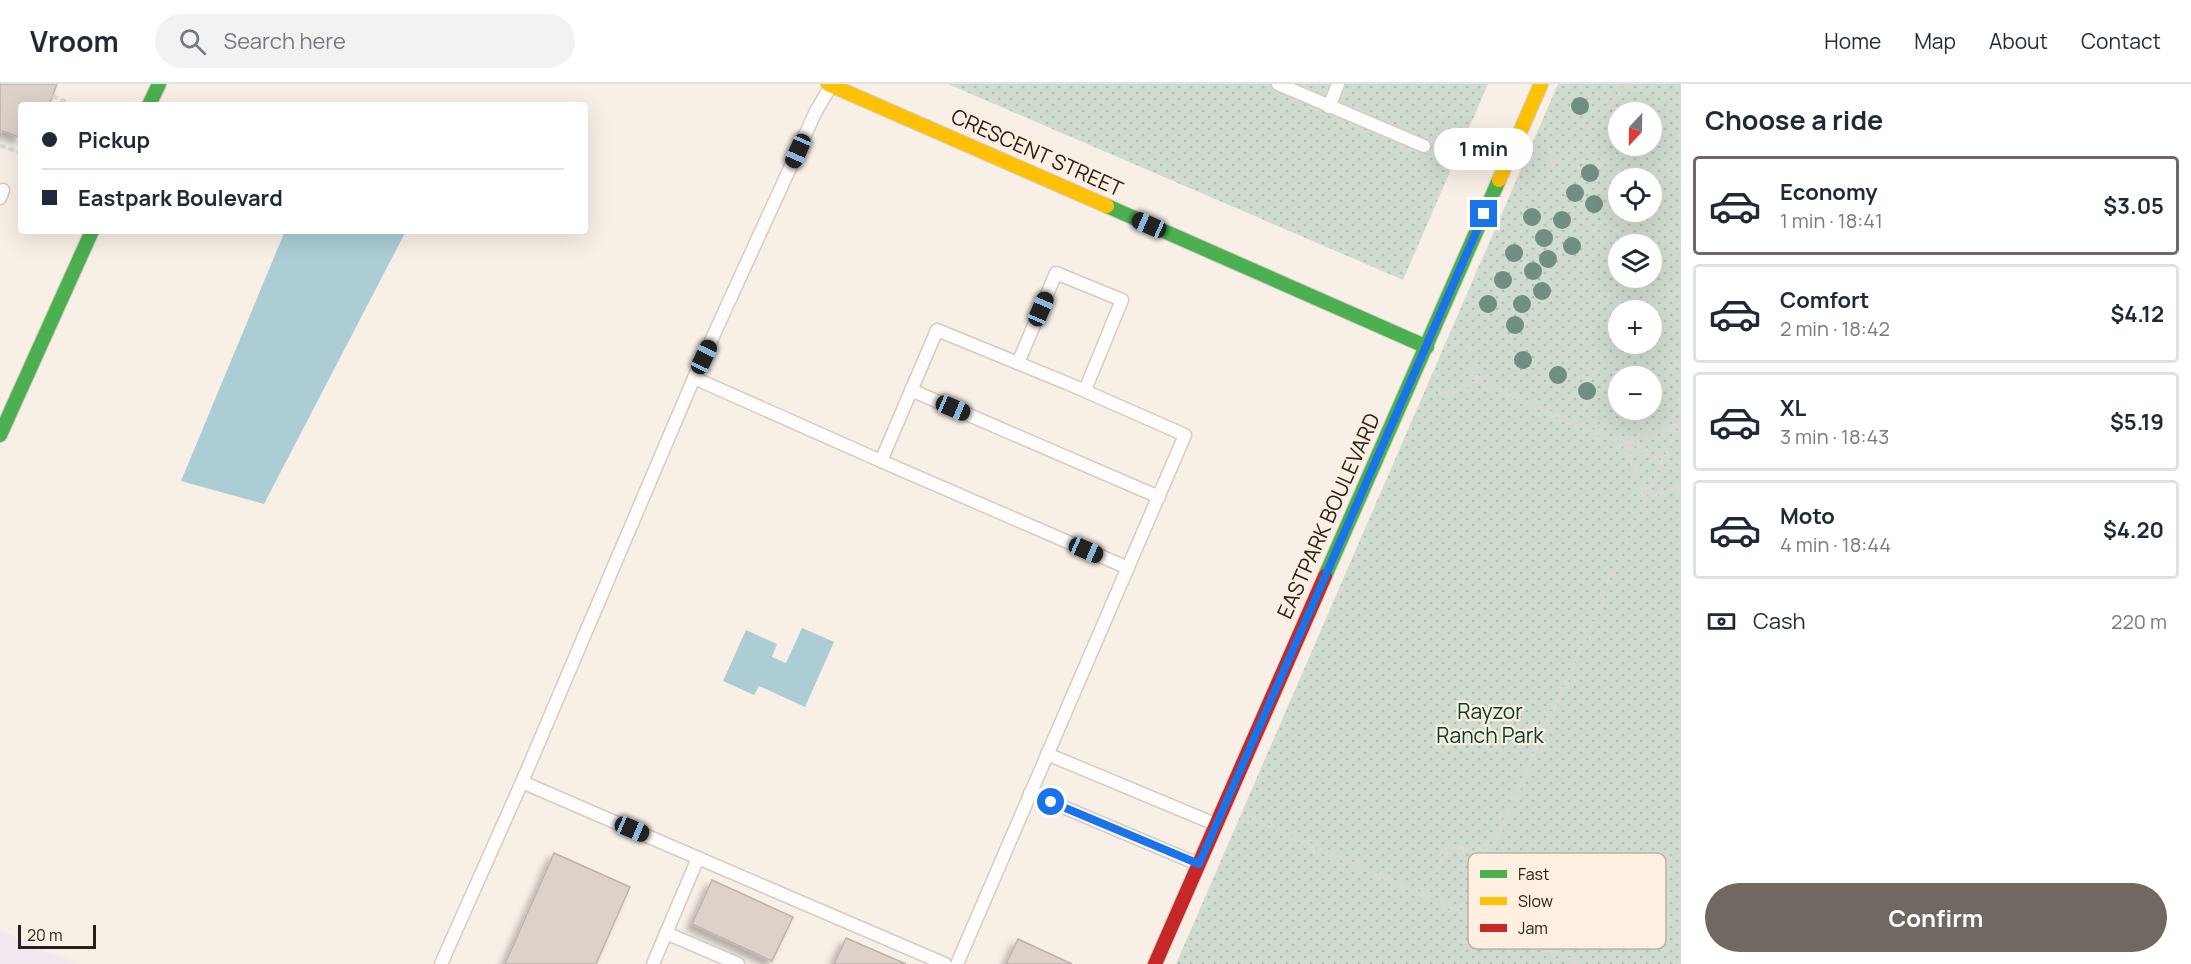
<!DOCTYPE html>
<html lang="en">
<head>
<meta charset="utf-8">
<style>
  body { margin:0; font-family:Manrope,sans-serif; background:#f2f2f3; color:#1f2937; height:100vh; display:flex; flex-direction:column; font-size:22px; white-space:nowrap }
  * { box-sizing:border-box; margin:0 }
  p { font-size:20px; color:#747a83 }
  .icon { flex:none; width:33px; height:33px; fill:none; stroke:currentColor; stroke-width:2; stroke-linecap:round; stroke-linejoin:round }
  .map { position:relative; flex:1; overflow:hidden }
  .drawer { display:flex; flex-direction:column; background:#fff; width:510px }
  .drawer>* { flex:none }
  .hud { position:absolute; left:18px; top:18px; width:570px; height:132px; border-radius:6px; box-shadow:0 6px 24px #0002; display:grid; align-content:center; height:132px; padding:0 24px; background:#fff }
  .needle { width:39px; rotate:202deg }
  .controls { position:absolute; left:1608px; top:18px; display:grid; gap:12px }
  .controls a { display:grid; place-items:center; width:54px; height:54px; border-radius:50%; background:#fff; box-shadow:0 6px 24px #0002; font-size:30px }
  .scale { position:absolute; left:18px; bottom:15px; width:78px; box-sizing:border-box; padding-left:6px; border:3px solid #262019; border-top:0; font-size:16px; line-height:21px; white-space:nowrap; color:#262019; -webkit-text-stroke:4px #feefe1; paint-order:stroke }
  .end { position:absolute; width:27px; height:27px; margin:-14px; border:8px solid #1a73e8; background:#fff; box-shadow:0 0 0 3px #fff }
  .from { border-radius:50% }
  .bubble { position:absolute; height:42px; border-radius:21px; background:#fff; box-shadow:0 6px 24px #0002; font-size:20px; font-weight:700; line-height:42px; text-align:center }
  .car { position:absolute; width:18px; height:36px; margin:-18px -9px; border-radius:8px; box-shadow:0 0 4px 2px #0007; background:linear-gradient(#222 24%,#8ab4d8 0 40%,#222 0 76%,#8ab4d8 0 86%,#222 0) }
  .hud b { display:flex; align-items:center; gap:21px; height:57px; font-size:22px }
  .hud b+b { border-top:2px solid #e0e1e3 }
  .hud i { width:15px; height:15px; background:#1f2937 }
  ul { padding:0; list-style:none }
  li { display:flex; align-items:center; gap:18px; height:99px; margin:0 12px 9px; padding:0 12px; border:3px solid #e0e1e3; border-radius:6px }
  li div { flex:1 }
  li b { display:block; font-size:22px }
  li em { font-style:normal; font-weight:700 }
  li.selected { border-color:#706861 }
  li>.icon { width:54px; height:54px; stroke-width:1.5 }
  h2 { padding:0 24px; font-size:27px; line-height:72px }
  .pay { display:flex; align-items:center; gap:15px; height:66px; padding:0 24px; font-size:22px }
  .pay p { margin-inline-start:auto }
  .cta { display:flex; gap:12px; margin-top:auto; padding:12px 24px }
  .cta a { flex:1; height:69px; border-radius:36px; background:#706861; color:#fff; font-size:24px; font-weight:700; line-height:69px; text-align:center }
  header { display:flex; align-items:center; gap:36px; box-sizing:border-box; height:84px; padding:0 30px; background:#fff; border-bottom:2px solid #e0e1e3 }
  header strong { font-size:28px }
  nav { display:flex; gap:33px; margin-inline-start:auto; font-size:21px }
  .search { width:420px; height:54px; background:#f2f2f3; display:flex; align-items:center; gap:15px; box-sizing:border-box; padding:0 21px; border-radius:33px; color:#747a83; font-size:22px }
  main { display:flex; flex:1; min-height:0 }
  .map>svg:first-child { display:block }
</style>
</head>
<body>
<header>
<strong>Vroom</strong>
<div class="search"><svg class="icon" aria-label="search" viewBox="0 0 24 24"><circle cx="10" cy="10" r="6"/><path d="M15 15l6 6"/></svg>Search here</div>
<nav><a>Home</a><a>Map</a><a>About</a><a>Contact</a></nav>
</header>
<main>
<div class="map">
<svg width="1681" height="880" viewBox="0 0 1681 880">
  <defs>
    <pattern id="grass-dots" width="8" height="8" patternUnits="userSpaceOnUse" patternTransform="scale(1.5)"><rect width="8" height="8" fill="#d1dcd0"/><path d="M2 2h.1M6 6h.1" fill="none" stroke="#b3bcb2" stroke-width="1.8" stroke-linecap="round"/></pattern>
    <filter id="shadow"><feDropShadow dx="-5.5" dy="5.5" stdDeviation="3" flood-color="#0004"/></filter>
  </defs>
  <rect width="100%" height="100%" fill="#f8efe7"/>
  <path fill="#f3e8f0" d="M0,846L77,880H0Z"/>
  <g fill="url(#grass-dots)" fill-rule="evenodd">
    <path d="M948,0H1488L1403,196Z"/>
    <path d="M1558,0H1681V880H1176ZM1618,28H1652V62H1618ZM1618,94H1652V128H1618ZM1618,160H1652V194H1618ZM1618,226H1652V260H1618ZM1618,292H1652V326H1618Z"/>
  </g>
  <g fill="#accdd4">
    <path d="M285,147H406L264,420L181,397Z"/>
    <path d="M802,544L834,558L805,623L759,602L754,611L723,597L746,546L777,560L772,573L786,579Z"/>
  </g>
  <g fill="#ded1ca" stroke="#bcb3ad" stroke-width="1.5" filter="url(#shadow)">
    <path d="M0,0H57L49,21H21V54L3,47L0,53Z"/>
    <path d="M554,769L630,803L596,880H505Z"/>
    <path d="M712,796L793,833L772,877L692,840Z"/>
    <path d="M846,854L906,880H834Z"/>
    <path d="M1018,855L1072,880H1006Z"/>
  </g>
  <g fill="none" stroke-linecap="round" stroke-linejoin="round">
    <g stroke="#d4ccc5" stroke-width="15">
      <g id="lane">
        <path d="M1278,0L1424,62"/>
        <path d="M1329,23L1338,0"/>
        <path d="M0,114L3,106"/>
        <path d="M1018,279L1056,189L1122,216L1085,306"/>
        <path d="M694,294L816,27L831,2"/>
        <path d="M911,306L1159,413"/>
        <path d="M881,377L1128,484"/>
        <path d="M1047,670L1215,740"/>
        <path d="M1030,709L1198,780"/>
        <path d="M698,774L945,880"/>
        <path d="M666,849L738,880"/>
        <path d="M441,880L522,698"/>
        <path d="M653,880L698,774L522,698L694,294L881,377L937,246L1069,300L1185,351L957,880"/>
      </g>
    </g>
    <g stroke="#d4ccc5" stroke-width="16">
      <g id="fast">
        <path d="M149,21L159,0"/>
        <path d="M1107,122L1427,263"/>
        <path d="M0,351L92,147"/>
        <path d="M1325,492L1499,96"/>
      </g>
    </g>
    <g stroke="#d4ccc5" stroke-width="16">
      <g id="slow">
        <path d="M828,0L1107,122"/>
        <path d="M1499,96L1541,0"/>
      </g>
    </g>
    <g stroke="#d4ccc5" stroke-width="16">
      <path id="jam" d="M1155,880L1325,492"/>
    </g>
    <g stroke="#dad7d5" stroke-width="4" stroke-dasharray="6 3" stroke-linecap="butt">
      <path d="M52,12L73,21"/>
      <path d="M0,61L21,69"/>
      <path d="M1540,70L1556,78"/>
      <path d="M1526,110L1616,14L1626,0"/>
      <path d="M1480,298L1681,385"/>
      <path d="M1438,309C1454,310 1465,300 1480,298C1471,284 1472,267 1462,253"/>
      <path d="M1681,343L1680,339L1624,360L1646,414L1681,403"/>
      <path d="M1251,735L1579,880"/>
      <path d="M1426,813L1448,764H1481L1491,768"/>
      <path d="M1502,846L1522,796L1491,768L1681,336"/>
    </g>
    <use href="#lane" stroke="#fefdfb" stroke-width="12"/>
    <use href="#fast" stroke="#4caf50" stroke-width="14"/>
    <use href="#slow" stroke="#ffc107" stroke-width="14"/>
    <use href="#jam" stroke="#c62828" stroke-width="14"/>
  </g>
  <g fill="#708f80">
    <circle cx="1580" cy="22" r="9"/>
    <circle cx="1590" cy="89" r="9"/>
    <circle cx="1575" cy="109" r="9"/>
    <circle cx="1594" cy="120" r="9"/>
    <circle cx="1532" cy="133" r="9"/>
    <circle cx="1562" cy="136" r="9"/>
    <circle cx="1544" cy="154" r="9"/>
    <circle cx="1572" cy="162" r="9"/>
    <circle cx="1514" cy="169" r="9"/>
    <circle cx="1548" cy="175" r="9"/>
    <circle cx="1533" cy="187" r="9"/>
    <circle cx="1503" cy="196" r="9"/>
    <circle cx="1542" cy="207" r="9"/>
    <circle cx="1488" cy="220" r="9"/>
    <circle cx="1522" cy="220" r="9"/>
    <circle cx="1515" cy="241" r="9"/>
    <circle cx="1523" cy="276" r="9"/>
    <circle cx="1558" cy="291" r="9"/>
    <circle cx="1587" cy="307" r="9"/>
  </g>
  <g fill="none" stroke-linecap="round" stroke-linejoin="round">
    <path stroke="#1a73e8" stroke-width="8" d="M1051,718L1199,780L1484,130"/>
  </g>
  <g text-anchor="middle" stroke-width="4.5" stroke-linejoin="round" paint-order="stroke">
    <g font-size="21" fill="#262019" stroke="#feefe1">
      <text transform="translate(1037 69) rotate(24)" y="7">CRESCENT STREET</text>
      <text transform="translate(1329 432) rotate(-66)" y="7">EASTPARK BOULEVARD</text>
    </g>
    <g font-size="21" fill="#01402c" stroke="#feefe1">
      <text x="1490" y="635">Rayzor<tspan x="1490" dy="24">Ranch Park</tspan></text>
    </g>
  </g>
  <rect x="1468" y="769" width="198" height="96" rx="9" fill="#feefe1" stroke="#bdb1a5" stroke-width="1.5"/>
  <rect x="1480" y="786" width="27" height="8" fill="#4caf50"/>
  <rect x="1480" y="813" width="27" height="8" fill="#ffc107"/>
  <rect x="1480" y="840" width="27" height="8" fill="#c62828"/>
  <g font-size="16" fill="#262019">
    <text x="1518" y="796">Fast</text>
    <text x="1518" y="823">Slow</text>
    <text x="1518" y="850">Jam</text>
  </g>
</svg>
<div class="controls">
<a><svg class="needle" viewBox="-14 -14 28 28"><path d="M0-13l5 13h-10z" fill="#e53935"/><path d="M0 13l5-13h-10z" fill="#747a83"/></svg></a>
<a><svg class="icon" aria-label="locate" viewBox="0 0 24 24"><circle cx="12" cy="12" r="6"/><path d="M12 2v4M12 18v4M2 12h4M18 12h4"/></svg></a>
<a><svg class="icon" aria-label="layers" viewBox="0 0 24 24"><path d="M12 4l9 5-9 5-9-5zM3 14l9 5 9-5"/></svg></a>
<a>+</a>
<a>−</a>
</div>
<div class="scale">20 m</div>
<i class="end from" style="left:1051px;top:718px"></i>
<i class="end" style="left:1484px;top:130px"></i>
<div class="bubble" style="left:1434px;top:44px;width:99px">1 min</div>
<i class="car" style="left:798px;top:67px;rotate:204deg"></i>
<i class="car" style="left:1149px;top:141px;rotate:294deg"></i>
<i class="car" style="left:1041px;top:225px;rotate:23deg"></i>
<i class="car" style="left:704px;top:273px;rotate:25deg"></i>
<i class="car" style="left:953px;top:324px;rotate:113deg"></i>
<i class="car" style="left:1086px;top:466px;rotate:114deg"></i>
<i class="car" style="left:632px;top:745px;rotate:113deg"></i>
<div class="hud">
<b><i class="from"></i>Pickup</b>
<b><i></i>Eastpark Boulevard</b>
</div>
</div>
<section class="drawer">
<h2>Choose a ride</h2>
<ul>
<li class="selected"><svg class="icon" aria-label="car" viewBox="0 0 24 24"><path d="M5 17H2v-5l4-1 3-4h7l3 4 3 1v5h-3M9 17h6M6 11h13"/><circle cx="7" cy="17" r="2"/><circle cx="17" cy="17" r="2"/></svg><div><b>Economy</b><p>1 min · 18:41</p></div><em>$3.05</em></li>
<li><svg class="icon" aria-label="car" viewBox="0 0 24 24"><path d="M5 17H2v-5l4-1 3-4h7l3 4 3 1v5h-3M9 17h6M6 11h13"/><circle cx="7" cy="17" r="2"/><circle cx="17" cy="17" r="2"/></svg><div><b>Comfort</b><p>2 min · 18:42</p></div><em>$4.12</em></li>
<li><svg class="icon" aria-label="car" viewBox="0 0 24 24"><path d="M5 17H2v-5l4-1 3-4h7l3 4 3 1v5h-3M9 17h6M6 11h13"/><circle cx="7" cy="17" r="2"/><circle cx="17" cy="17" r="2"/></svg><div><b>XL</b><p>3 min · 18:43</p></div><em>$5.19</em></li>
<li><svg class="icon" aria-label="car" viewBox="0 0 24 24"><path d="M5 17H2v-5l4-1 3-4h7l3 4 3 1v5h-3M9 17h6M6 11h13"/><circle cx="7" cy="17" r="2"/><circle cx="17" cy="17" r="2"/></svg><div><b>Moto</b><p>4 min · 18:44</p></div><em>$4.20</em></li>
</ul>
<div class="pay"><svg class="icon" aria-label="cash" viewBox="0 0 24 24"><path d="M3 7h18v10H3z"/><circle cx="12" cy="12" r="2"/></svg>Cash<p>220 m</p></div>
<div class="cta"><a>Confirm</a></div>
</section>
</main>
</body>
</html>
